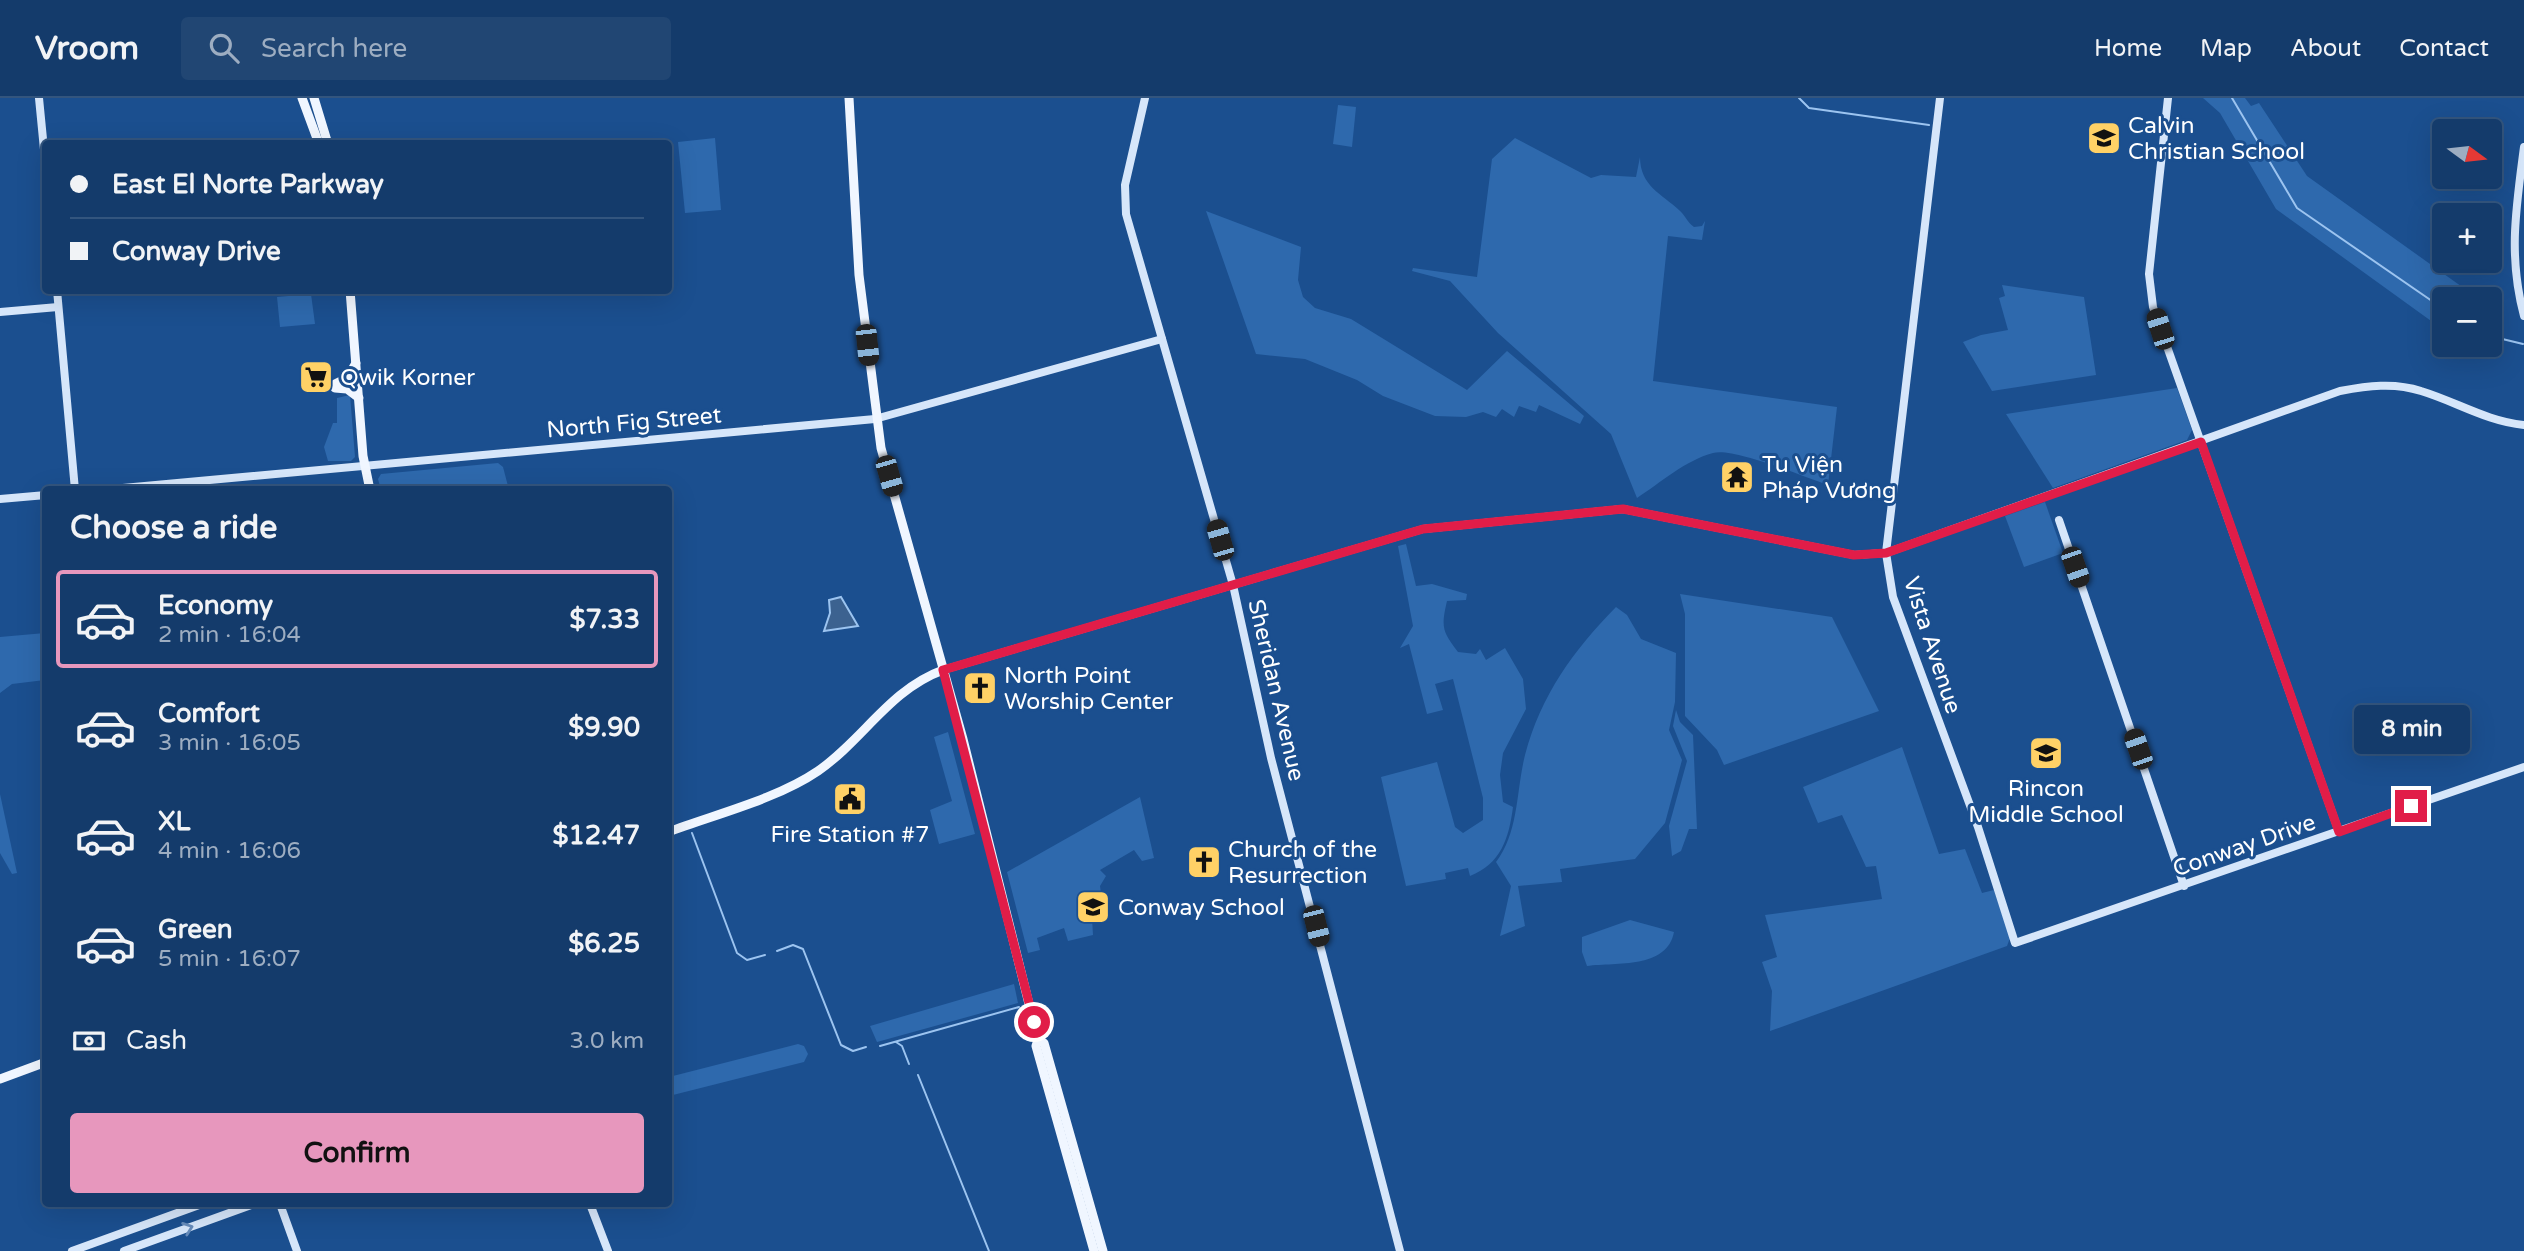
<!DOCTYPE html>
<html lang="en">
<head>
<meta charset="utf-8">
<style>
  body { margin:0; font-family:"Varela Round",sans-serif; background:#214673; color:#f1f3f6; height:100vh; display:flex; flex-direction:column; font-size:26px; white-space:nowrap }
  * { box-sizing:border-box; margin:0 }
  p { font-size:23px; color:#9dadc1 }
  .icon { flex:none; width:38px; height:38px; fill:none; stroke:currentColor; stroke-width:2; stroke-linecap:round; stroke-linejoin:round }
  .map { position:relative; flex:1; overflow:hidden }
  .drawer { position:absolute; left:42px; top:388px; width:630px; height:721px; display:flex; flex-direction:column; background:#143b6b; border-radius:7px; box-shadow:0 7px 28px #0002,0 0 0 2px #33557e }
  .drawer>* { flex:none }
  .guide { position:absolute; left:42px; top:42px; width:630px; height:154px; border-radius:7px; box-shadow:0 7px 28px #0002,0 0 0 2px #33557e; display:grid; align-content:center; height:154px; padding:0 28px; background:#143b6b }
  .needle { width:46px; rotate:105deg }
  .tools { position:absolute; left:2432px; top:21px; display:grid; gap:14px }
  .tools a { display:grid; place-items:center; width:70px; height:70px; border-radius:7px; background:#143b6b; box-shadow:0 7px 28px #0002,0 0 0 2px #33557e; font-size:35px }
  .end { position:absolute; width:32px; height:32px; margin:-16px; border:9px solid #e11d48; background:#fff; box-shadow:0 0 0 4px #fff }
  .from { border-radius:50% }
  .bubble { position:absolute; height:49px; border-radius:7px; background:#143b6b; box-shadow:0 7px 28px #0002,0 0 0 2px #33557e; font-size:23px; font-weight:800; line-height:49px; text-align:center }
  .car { position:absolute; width:21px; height:42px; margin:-21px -10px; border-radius:9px; box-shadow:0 0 5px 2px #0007; background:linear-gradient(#222 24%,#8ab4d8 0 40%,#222 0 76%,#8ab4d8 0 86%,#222 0) }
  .guide b { display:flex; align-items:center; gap:24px; height:66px; font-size:26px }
  .guide b+b { border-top:2px solid #33557e }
  .guide i { width:18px; height:18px; background:#f1f3f6 }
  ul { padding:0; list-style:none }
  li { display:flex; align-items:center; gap:21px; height:98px; margin:0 14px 10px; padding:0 14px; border:4px solid transparent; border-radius:7px }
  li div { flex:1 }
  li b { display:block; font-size:26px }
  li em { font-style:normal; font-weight:800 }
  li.on { border-color:#e797bd }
  li>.icon { width:63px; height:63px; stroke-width:1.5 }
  h2 { padding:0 28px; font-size:32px; line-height:84px }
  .pay { display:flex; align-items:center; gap:18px; height:77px; padding:0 28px; font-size:26px }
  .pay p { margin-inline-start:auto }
  .cta { display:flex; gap:14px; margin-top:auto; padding:14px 28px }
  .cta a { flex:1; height:80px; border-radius:7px; background:#e797bd; color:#111; font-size:28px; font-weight:800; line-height:80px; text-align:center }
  header { display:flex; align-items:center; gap:42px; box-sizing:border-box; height:98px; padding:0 35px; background:#143b6b; border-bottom:2px solid #33557e }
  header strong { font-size:33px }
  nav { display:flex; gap:38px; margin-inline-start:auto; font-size:24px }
  .search { width:490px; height:63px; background:#214673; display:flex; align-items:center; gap:18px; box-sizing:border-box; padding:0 24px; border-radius:7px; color:#9dadc1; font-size:26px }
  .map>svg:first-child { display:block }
</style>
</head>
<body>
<header>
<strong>Vroom</strong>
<div class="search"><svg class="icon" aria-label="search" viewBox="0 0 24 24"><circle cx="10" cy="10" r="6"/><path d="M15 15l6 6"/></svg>Search here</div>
<nav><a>Home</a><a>Map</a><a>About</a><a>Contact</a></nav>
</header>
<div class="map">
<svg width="2524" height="1153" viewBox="0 0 2524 1153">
  <rect width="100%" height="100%" fill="#1b4f8f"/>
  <g fill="#2e69ad">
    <path d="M2203,0H2245L2251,8L2259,5L2307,78L2479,201H2445V233L2276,111L2220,15Z"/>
    <path d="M1338,7L1356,9L1352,49L1333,46Z"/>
    <path d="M715,40L721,112L685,115L678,44Z"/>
    <path d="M1515,40L1591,80L1601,77L1636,79L1640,59C1640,88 1662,96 1679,112C1685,117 1687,124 1694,129L1702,128L1705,123L1702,142L1668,138L1653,283L1837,309L1828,387C1804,379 1733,349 1713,355C1686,362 1660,385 1637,400L1611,336L1498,235L1450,183L1412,173L1413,170L1477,179L1492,61Z"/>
    <path d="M1206,113L1301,149L1298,182L1303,199L1315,210L1351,221L1467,292L1507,253L1584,318L1580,326L1539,307L1536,314L1519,308L1514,319L1502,311L1496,319L1483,314L1466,319L1435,318L1383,298L1357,282L1305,261L1256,256Z"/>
    <path d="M2002,187L2084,199L2096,277L1992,293L1963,244L1981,237L2008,232L1999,200L2005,198Z"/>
    <path d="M311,196L315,226L280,229L277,199Z"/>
    <path d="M2177,290L2192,332L2187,342L2053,390L2006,316Z"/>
    <path d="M350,297L355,359L351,363H328L324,349L333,325H337V300Z"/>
    <path d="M498,365L503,369L509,392H381L378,381L381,376Z"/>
    <path d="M2045,404L2063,455L2024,469L2005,418Z"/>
    <path d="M1406,446L1416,488L1432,486L1467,496L1466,502L1447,503C1441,529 1442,533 1458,554L1476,556L1480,551L1486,562L1505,550L1523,581L1526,611L1503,655L1500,677L1503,704L1513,709C1509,740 1501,766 1470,778L1468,770L1445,775L1446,781L1406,788L1381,679L1437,664L1455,729L1463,735L1483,722V700L1453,581L1435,586L1443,612L1427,616L1409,546L1400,550L1413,528L1398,448Z"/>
    <path d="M1680,496L1832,519L1879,613L1724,667L1717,652L1685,618V516Z"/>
    <path d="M1616,509L1627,517L1641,541L1676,555L1675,604L1669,632L1682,662L1665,725L1635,761L1560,771L1562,784L1518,788L1525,828L1500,838L1511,788L1496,764C1519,734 1516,693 1525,657C1541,597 1573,553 1616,509Z"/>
    <path d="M45,535V582L12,586L0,595V539Z"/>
    <path d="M1676,612L1680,624L1693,637L1697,731H1689L1681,753L1672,758L1669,728L1687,663L1673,628Z"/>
    <path d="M948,634L975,736L939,746L930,712L952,703L934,639Z"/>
    <path d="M1902,649L1939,756L1965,751L1982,795L1994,792L2010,840L2007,848L1770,933L1772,893L1762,864L1777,859L1765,817L1882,801L1876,768L1866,769L1842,717L1818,725L1803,689Z"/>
    <path d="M0,696L17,775L12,776L0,755Z"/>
    <path d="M1140,699L1154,760L1142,763L1134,752L1100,772L1106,778L1100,788L1102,802L1092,820L1093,837L1068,843L1064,830L1037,840L1040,852L1028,855L1007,774Z"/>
    <path d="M1630,822L1674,834C1667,871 1617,864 1587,868L1582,854V839Z"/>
    <path d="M1014,886L1018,905L877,944L870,928Z"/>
    <path d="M798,946L804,948L808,956L804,964L669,998V979Z"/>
  </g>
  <path fill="#3c6290" stroke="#9cc4f0" stroke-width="2" d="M841,499L858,528L824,533L830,515L829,502Z"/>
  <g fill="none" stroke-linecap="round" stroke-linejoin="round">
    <g stroke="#9cc4f0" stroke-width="2">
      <path d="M1799,0L1809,10L1929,27"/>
      <path d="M2232,0L2297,110L2445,212"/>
      <path d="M2490,238L2523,246"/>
      <path d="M692,735L737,855L747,862L765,857"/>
      <path d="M777,853L793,847L803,851L841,947L853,953L866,949"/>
      <path d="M896,944L902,948L909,966"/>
      <path d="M880,948L1019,909"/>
      <path d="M918,977L989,1153"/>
    </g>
    <g stroke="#d6e6fa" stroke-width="8">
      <path d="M39,0L46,72"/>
      <path d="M1145,0L1125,87L1126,116L1233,487L1271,660L1400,1153"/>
      <path d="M1940,0L1886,455L1893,499L1978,729L2015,845L2524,669"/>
      <path d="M2168,0L2149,176L2153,209L2339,734"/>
      <path d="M2524,49C2516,110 2508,158 2524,218"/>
      <path d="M57,192L75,392"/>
      <path d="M0,214L58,209"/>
      <path d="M101,392L875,321L1162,241"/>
      <path d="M0,401L46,397"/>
      <path d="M2059,422L2184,788"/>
      <path d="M943,572L1423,431L1623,411L1854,457L1886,455L2340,293C2367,288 2394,284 2421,293C2457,304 2486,323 2524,327"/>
      <path d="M280,1106L297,1153"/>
      <path d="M590,1106L608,1153"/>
      <path d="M72,1153L202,1106"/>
      <path d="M124,1153L254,1106"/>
    </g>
    <g stroke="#f0f6ff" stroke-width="9">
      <path d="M302,0L319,46"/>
      <path d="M314,0L328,46"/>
      <path d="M849,0L859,177L881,350L963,641L1038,942L1036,948L1094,1153"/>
      <path d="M350,192L363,358L370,392"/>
      <path d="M335,286L347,280L356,265"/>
      <path d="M335,290L347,291L359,300"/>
      <path d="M668,734C716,716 777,701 818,673C864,641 889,592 943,572"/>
      <path d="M1038,942L1044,945L1103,1153"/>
      <path d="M0,981L46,964"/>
    </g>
  </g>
  <defs><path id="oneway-chevron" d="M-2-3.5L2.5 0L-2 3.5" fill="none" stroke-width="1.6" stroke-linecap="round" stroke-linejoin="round" transform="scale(1.75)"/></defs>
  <use stroke="#668bba" href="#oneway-chevron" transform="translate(188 1130) rotate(-20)"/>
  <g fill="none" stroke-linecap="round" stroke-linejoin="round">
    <path stroke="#e11d48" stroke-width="9" d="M1034,924L943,572L1423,431L1623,411L1854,457L1886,455L2201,344L2339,734L2411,708"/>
  </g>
  <defs>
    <g id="school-square" transform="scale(1.75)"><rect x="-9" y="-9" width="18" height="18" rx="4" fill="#ffd166" stroke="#1b4f8f"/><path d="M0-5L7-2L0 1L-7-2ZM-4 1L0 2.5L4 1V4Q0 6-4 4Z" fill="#111"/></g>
    <g id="supermarket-square" transform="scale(1.75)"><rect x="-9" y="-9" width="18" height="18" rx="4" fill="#ffd166" stroke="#1b4f8f"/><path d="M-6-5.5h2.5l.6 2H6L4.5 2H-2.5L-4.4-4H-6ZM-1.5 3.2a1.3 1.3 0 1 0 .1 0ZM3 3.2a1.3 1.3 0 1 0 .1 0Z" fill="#111"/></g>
    <g id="temple-square" transform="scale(1.75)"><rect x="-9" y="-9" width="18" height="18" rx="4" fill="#ffd166" stroke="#1b4f8f"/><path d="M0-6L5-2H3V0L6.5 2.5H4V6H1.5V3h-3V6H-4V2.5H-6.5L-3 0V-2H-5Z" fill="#111"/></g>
    <g id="church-square" transform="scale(1.75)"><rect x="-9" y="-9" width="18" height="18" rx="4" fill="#ffd166" stroke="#1b4f8f"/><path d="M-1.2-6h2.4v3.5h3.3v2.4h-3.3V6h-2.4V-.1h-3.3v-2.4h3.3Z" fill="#111"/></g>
    <g id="civic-square" transform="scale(1.75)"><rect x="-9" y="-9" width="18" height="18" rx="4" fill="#ffd166" stroke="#1b4f8f"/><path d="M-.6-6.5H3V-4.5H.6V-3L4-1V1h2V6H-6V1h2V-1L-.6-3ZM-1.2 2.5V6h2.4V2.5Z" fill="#111"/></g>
  </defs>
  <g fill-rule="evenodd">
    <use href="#school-square" x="2104" y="40"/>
    <use href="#supermarket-square" x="316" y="279"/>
    <use href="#temple-square" x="1737" y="379"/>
    <use href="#church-square" x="980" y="590"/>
    <use href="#school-square" x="2046" y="655"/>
    <use href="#civic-square" x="850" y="701"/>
    <use href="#church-square" x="1204" y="764"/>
    <use href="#school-square" x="1093" y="809"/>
  </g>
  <g text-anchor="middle" stroke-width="6" stroke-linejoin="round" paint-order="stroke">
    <g font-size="23" fill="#fff" stroke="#1b4f8f" text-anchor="start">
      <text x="2128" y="35">Calvin<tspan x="2128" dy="26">Christian School</tspan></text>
      <text x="340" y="287">Qwik Korner</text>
      <text x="1762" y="374">Tu Viện<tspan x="1762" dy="26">Pháp Vương</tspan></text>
      <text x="1004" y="585">North Point<tspan x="1004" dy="26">Worship Center</tspan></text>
      <text x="2046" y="698" text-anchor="middle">Rincon<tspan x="2046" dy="26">Middle School</tspan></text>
      <text x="850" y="744" text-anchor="middle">Fire Station #7</text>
      <text x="1228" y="759">Church of the<tspan x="1228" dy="26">Resurrection</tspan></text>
      <text x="1118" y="817">Conway School</text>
    </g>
    <g font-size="23" fill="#fff" stroke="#1b4f8f">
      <text transform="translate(634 324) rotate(-5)" y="8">North Fig Street</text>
      <text transform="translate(1933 547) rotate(72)" y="8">Vista Avenue</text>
      <text transform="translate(1277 592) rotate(77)" y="8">Sheridan Avenue</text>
      <text transform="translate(2244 747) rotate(-19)" y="8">Conway Drive</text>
    </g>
  </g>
</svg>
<div class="tools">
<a><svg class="needle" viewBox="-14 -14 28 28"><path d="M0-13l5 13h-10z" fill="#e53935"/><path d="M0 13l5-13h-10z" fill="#9dadc1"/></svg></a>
<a>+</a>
<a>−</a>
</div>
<i class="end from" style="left:1034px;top:924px"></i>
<i class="end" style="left:2411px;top:708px"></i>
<div class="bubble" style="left:2354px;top:607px;width:116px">8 min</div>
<i class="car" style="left:2160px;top:231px;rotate:342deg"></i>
<i class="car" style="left:867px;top:247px;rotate:174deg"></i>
<i class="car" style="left:889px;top:378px;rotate:164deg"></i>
<i class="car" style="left:1220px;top:442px;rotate:344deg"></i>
<i class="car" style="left:2075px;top:469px;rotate:161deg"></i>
<i class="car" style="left:2138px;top:651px;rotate:341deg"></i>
<i class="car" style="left:1316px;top:828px;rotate:166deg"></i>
<div class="guide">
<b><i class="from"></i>East El Norte Parkway</b>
<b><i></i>Conway Drive</b>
</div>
<section class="drawer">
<h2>Choose a ride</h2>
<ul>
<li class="on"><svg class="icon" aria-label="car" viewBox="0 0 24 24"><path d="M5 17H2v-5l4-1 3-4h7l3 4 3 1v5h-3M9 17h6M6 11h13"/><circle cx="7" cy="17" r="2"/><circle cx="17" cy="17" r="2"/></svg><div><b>Economy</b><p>2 min · 16:04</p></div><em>$7.33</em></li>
<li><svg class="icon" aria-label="car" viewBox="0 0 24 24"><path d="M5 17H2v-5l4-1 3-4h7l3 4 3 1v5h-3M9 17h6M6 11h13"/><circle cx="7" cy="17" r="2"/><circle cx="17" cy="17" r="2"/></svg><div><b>Comfort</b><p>3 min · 16:05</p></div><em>$9.90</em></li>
<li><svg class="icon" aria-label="car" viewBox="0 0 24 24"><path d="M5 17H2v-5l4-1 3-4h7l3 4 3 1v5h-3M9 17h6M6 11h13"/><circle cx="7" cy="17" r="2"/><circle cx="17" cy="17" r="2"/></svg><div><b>XL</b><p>4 min · 16:06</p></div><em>$12.47</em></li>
<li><svg class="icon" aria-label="car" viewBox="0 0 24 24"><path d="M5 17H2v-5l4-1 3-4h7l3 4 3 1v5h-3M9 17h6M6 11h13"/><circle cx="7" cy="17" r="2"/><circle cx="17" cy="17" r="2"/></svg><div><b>Green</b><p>5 min · 16:07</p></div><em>$6.25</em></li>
</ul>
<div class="pay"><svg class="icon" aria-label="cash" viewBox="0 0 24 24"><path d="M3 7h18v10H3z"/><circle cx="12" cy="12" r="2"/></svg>Cash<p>3.0 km</p></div>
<div class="cta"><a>Confirm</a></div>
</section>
</div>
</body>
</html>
